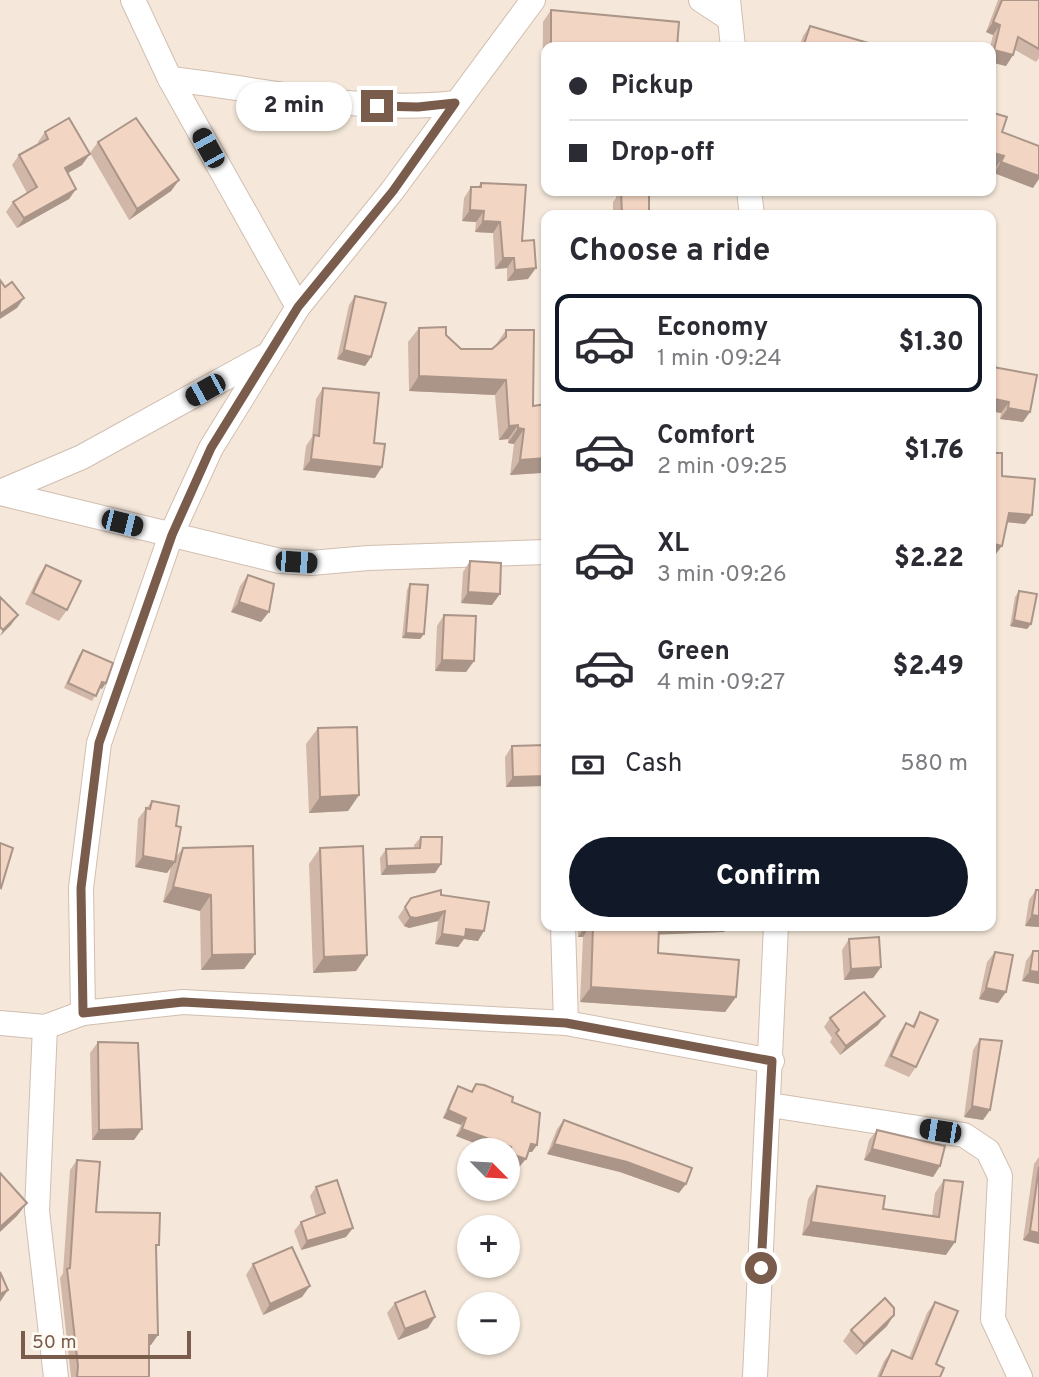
<!DOCTYPE html>
<html lang="en">
<head>
<meta charset="utf-8">
<style>
  body { margin:0; font-family:Overpass,sans-serif; background:#f7f7f7; color:#2b2b33; height:100vh; display:flex; flex-direction:column; font-size:26px; white-space:nowrap }
  * { box-sizing:border-box; margin:0 }
  p { font-size:23px; color:#7c7c81 }
  .icon { flex:none; width:38px; height:38px; fill:none; stroke:currentColor; stroke-width:2; stroke-linecap:round; stroke-linejoin:round }
  .map { position:relative; flex:1; overflow:hidden }
  .details { position:absolute; left:541px; top:210px; width:455px; height:721px; display:flex; flex-direction:column; background:#fff; border-radius:14px; box-shadow:0 2px 5px #0004 }
  .details>* { flex:none }
  .guide { position:absolute; left:541px; top:42px; width:455px; height:154px; border-radius:14px; box-shadow:0 2px 5px #0004; display:grid; align-content:center; height:154px; padding:0 28px; background:#fff }
  .needle { width:46px; rotate:114deg }
  .controls { position:absolute; left:457px; top:1138px; display:grid; gap:14px }
  .controls a { display:grid; place-items:center; width:63px; height:63px; border-radius:50%; background:#fff; box-shadow:0 2px 5px #0004; font-size:35px }
  .scale { position:absolute; left:21px; bottom:18px; width:170px; box-sizing:border-box; padding-left:7px; border:4px solid #7a5c4d; border-top:0; font-size:19px; line-height:24px; white-space:nowrap; color:#7a5c4d; -webkit-text-stroke:5px #fffaf3; paint-order:stroke }
  .end { position:absolute; width:32px; height:32px; margin:-16px; border:9px solid #7a5c4d; background:#fff; box-shadow:0 0 0 4px #fff }
  .from { border-radius:50% }
  .bubble { position:absolute; height:49px; border-radius:24px; background:#fff; box-shadow:0 2px 5px #0004; font-size:23px; font-weight:800; line-height:49px; text-align:center }
  .car { position:absolute; width:21px; height:42px; margin:-21px -10px; border-radius:9px; box-shadow:0 0 5px 2px #0007; background:linear-gradient(#222 24%,#8ab4d8 0 40%,#222 0 76%,#8ab4d8 0 86%,#222 0) }
  .guide b { display:flex; align-items:center; gap:24px; height:66px; font-size:26px }
  .guide b+b { border-top:2px solid #e1e1e2 }
  .guide i { width:18px; height:18px; background:#2b2b33 }
  ul { padding:0; list-style:none }
  li { display:flex; align-items:center; gap:21px; height:98px; margin:0 14px 10px; padding:0 14px; border:4px solid transparent; border-radius:14px }
  li div { flex:1 }
  li b { display:block; font-size:26px }
  li em { font-style:normal; font-weight:800 }
  li.current { border-color:#111827 }
  li>.icon { width:63px; height:63px; stroke-width:1.5 }
  h2 { padding:0 28px; font-size:32px; line-height:84px }
  .pay { display:flex; align-items:center; gap:18px; height:77px; padding:0 28px; font-size:26px }
  .pay p { margin-inline-start:auto }
  .primary-button { display:flex; gap:14px; margin-top:auto; padding:14px 28px }
  .primary-button a { flex:1; height:80px; border-radius:42px; background:#111827; color:#fff; font-size:28px; font-weight:800; line-height:80px; text-align:center }
  .map>svg:first-child { display:block }
</style>
</head>
<body>
<div class="map">
<svg width="1039" height="1377" viewBox="0 0 1039 1377">
  <rect width="100%" height="100%" fill="#fdf6ec"/>
  <path fill="#f5e8da" fill-rule="evenodd" d="M0,0H1039V1377H0ZM546,47H990V191H546ZM546,215H990V926H546ZM469,1150H508V1188H469ZM469,1227H508V1265H469ZM469,1304H508V1342H469Z"/>
  <g fill="none" stroke-linecap="round" stroke-linejoin="round">
    <g stroke="#d1beb0" stroke-width="26">
      <g id="minor">
        <path d="M133,0L170,79L298,307"/>
        <path d="M701,0L730,19"/>
        <path d="M728,0L733,47"/>
        <path d="M170,79C264,89 360,114 455,103"/>
        <path d="M749,191L752,215"/>
        <path d="M0,492L82,457L267,355"/>
        <path d="M0,493L280,561L311,563L368,558L546,552"/>
        <path d="M563,926L566,1023"/>
        <path d="M83,1013L81,888L99,743L171,535L211,448L298,307L392,191L533,0"/>
        <path d="M0,1023L45,1027L83,1013L183,1002L566,1023L772,1061"/>
        <path d="M45,1027L37,1211L56,1377"/>
        <path d="M770,1105L964,1135L988,1151L1000,1176L993,1319L1020,1377"/>
        <path d="M755,1377L776,926"/>
      </g>
    </g>
    <use href="#minor" stroke="#fff" stroke-width="24"/>
  </g>
  <g fill="#d1b7a8">
    <path d="M998,0H1039V58L1036,62L1015,50L1013,55L1006,66L990,62V47L993,35L986,32Z"/>
    <path d="M551,10L677,47H546V122H542L543,22Z"/>
    <path d="M810,26L882,47H799L803,36Z"/>
    <path d="M45,132L82,165L67,173L76,189L69,199L17,228L6,212L13,202L27,193L12,165L19,155L39,144L38,142Z"/>
    <path d="M1002,132L1033,188L994,173L996,167Z"/>
    <path d="M98,142L179,180L171,191L129,220L90,153Z"/>
    <path d="M481,183L522,241L528,279L507,281V268L495,269L493,233L475,232L476,222L462,221L464,198L471,187H478Z"/>
    <path d="M616,191H649V212L647,215H613V202L616,198Z"/>
    <path d="M355,296L371,357L365,366L337,359L349,305Z"/>
    <path d="M419,328L446,335L461,349H492L495,346L506,330L533,406L546,404V466L541,473L510,475L514,444L508,443V439L499,440L495,395L409,391L408,342Z"/>
    <path d="M993,367L1023,422L1000,419L1001,413L990,411V371Z"/>
    <path d="M323,388L374,443L375,478L303,470L306,446L312,437L316,399Z"/>
    <path d="M470,561L492,605L461,603L463,572Z"/>
    <path d="M46,565L67,610L59,621L25,604L39,575Z"/>
    <path d="M248,575L261,622L231,612L240,586Z"/>
    <path d="M410,584L424,634L420,639L402,638L407,590Z"/>
    <path d="M1019,591L1031,624L1027,629L1010,626L1015,597Z"/>
    <path d="M444,615L474,661L466,672L435,671L437,626Z"/>
    <path d="M83,650L102,689L100,688L92,701L64,688L79,655Z"/>
    <path d="M318,728L359,795L348,811L309,813L306,744Z"/>
    <path d="M546,745V782L543,786L506,787L505,757L512,746Z"/>
    <path d="M152,801L176,826L175,858L183,848L255,954L244,969L201,970L200,911L163,902L171,867L167,873L135,867L138,819Z"/>
    <path d="M421,837L441,864L435,873L381,875L380,858L386,849L414,848V845Z"/>
    <path d="M320,848L367,955L356,971L313,973L309,864Z"/>
    <path d="M1036,890H1039V927L1025,926L1029,900Z"/>
    <path d="M441,895L478,941L464,939L458,947L435,944L438,921L409,928L404,926L398,917L411,898Z"/>
    <path d="M578,926H728L724,932L659,934L658,953L736,997L725,1012L580,1002L583,937H578Z"/>
    <path d="M849,939L881,967L873,978L844,980L842,950Z"/>
    <path d="M1033,951H1039V984L1022,981L1026,961Z"/>
    <path d="M995,952L1006,992L998,1003L979,999L987,962Z"/>
    <path d="M920,1012L916,1067L909,1077L884,1066L899,1033L906,1023L912,1026Z"/>
    <path d="M830,1018L878,1025L840,1055L830,1042L832,1038L824,1027Z"/>
    <path d="M980,1039L990,1110L983,1120L964,1117L973,1050Z"/>
    <path d="M98,1042L134,1140H92L90,1053Z"/>
    <path d="M476,1084L512,1102L532,1152H528L520,1166L508,1162V1150L456,1136L461,1125L443,1118L453,1094L458,1086L471,1091Z"/>
    <path d="M564,1120L679,1193L620,1172L547,1154L557,1129Z"/>
    <path d="M877,1130L940,1166L933,1177L864,1160L869,1140Z"/>
    <path d="M1039,1157V1244L1023,1240L1034,1164Z"/>
    <path d="M77,1160L96,1212L156,1250L151,1345H149V1377H71L60,1278L63,1273L70,1170Z"/>
    <path d="M944,1180L946,1255L802,1235L808,1199L817,1186L883,1209L932,1216L935,1193Z"/>
    <path d="M316,1187L346,1237L301,1250L294,1231L301,1222L316,1216L310,1196Z"/>
    <path d="M253,1264L302,1297L263,1315L246,1275Z"/>
    <path d="M935,1302L936,1364L940,1377H877L884,1361L892,1350L909,1358L927,1313Z"/>
    <path d="M395,1303L428,1328L398,1340L387,1313Z"/>
    <path d="M887,1326L856,1355L843,1341L851,1330Z"/>
  </g>
  <g fill="#aa9588">
    <path d="M993,22L1000,25L993,35L986,32Z"/>
    <path d="M600,43L643,47H596Z"/>
    <path d="M994,50L1013,55L1006,66L990,62V55Z"/>
    <path d="M990,152L1004,156L996,167L990,165Z"/>
    <path d="M90,154L82,165L58,179L65,168Z"/>
    <path d="M1001,162L1039,176V179L1033,188L994,173Z"/>
    <path d="M179,180L171,191L129,220L137,209Z"/>
    <path d="M76,189L69,199L17,228L24,218Z"/>
    <path d="M470,210L484,211L476,222L462,221Z"/>
    <path d="M649,212L647,215H620L622,213Z"/>
    <path d="M483,221L500,222L493,233L475,232Z"/>
    <path d="M503,258H514L507,268L495,269Z"/>
    <path d="M536,268L528,279L507,281L515,270Z"/>
    <path d="M24,298L17,308L0,319V314Z"/>
    <path d="M344,350L371,357L365,366L337,359Z"/>
    <path d="M419,376L506,380L495,395L409,391Z"/>
    <path d="M990,398L1009,402L1001,413L990,411Z"/>
    <path d="M1008,408L1030,412L1023,422L1000,419Z"/>
    <path d="M518,425L508,439L499,440L509,426Z"/>
    <path d="M518,428L524,429L514,444L508,443Z"/>
    <path d="M546,458V466L541,473L510,475L520,460Z"/>
    <path d="M311,459L382,467L375,478L303,470Z"/>
    <path d="M1009,513L1032,515L1025,524L1003,522Z"/>
    <path d="M990,543L1002,546L995,555L990,554Z"/>
    <path d="M468,592L500,594L492,605L461,603Z"/>
    <path d="M239,602L269,612L261,622L231,612Z"/>
    <path d="M18,615L11,625L0,636L3,630Z"/>
    <path d="M1014,620L1031,624L1027,629L1010,626Z"/>
    <path d="M406,633L424,634L420,639L402,638Z"/>
    <path d="M442,660L474,661L466,672L435,671Z"/>
    <path d="M102,682L106,683L102,689L98,687Z"/>
    <path d="M546,776V782L543,786L506,787L513,777Z"/>
    <path d="M359,795L348,811L309,813L320,797Z"/>
    <path d="M143,856L175,862L167,873L135,867Z"/>
    <path d="M441,864L435,873L381,875L387,866Z"/>
    <path d="M173,887L211,895L200,911L163,902Z"/>
    <path d="M445,911L438,921L409,928L404,926L410,917Z"/>
    <path d="M1032,915L1039,916V927L1025,926Z"/>
    <path d="M586,926H590L583,937H578Z"/>
    <path d="M656,926H728L724,932L649,935Z"/>
    <path d="M466,929L484,931L478,941L464,939L458,947L435,944L442,934Z"/>
    <path d="M255,954L244,969L201,970L212,955Z"/>
    <path d="M367,955L356,971L313,973L324,957Z"/>
    <path d="M881,967L873,978L844,980L851,969Z"/>
    <path d="M1030,971L1039,972V984L1022,981Z"/>
    <path d="M591,987L736,997L725,1012L580,1002Z"/>
    <path d="M986,988L1006,992L998,1003L979,999Z"/>
    <path d="M885,1016L878,1025L840,1055L846,1046Z"/>
    <path d="M972,1106L990,1110L983,1120L964,1117Z"/>
    <path d="M448,1110L466,1118L461,1125L443,1118Z"/>
    <path d="M142,1129L134,1140H92L99,1130Z"/>
    <path d="M462,1129L511,1147L508,1151V1150H492L456,1136Z"/>
    <path d="M531,1144L537,1145L532,1152H526Z"/>
    <path d="M554,1144L627,1162L686,1184L679,1193L620,1172L547,1154Z"/>
    <path d="M872,1149L940,1166L933,1177L864,1160Z"/>
    <path d="M508,1153L526,1159L520,1166L508,1162Z"/>
    <path d="M27,1203L17,1216L0,1232V1227Z"/>
    <path d="M811,1222L955,1242L946,1255L802,1235Z"/>
    <path d="M353,1228L346,1237L301,1250L307,1241Z"/>
    <path d="M1030,1231L1039,1233V1244L1023,1240Z"/>
    <path d="M310,1286L302,1297L263,1315L270,1304Z"/>
    <path d="M8,1290L0,1302V1294Z"/>
    <path d="M894,1315L887,1326L856,1355L864,1344Z"/>
    <path d="M435,1317L428,1328L398,1340L405,1329Z"/>
    <path d="M149,1335H158L151,1345H142Z"/>
  </g>
  <g fill="#f3d5c3" stroke="#aa9588" stroke-width="2">
    <path d="M1002,0H1039V49L1018,37L1013,55L994,50L1000,25L993,22Z"/>
    <path d="M551,10L679,22L677,47H643L600,43L599,47H551Z"/>
    <path d="M810,26L882,47H803Z"/>
    <path d="M990,112L1007,117L1002,132L1039,146V176L1001,162L1004,156L990,152Z"/>
    <path d="M69,118L90,154L65,168L76,189L24,218L13,202L37,187L19,155L48,139L45,132Z"/>
    <path d="M136,118L179,180L137,209L98,142Z"/>
    <path d="M481,183L526,185L522,241L534,240L536,268L515,270L514,258H503L500,222L483,221L484,211L470,210L471,187H481Z"/>
    <path d="M621,191H649V212L622,213Z"/>
    <path d="M0,280L5,287L12,282L24,298L0,314Z"/>
    <path d="M355,296L386,303L371,357L344,350Z"/>
    <path d="M446,327V335L461,349H492L506,337V330H534L533,406L546,404V458L520,460L524,429L518,428V425L509,426L506,380L419,376V328Z"/>
    <path d="M993,367L1037,375L1030,412L1008,408L1009,402L990,398V382Z"/>
    <path d="M323,388L379,393L374,443L385,444L382,467L311,459L314,435L319,436Z"/>
    <path d="M990,453H1002V476L1035,479L1032,515L1009,513L1002,546L990,543Z"/>
    <path d="M470,561L501,563L500,594L468,592Z"/>
    <path d="M46,565L81,581L67,610L33,593Z"/>
    <path d="M248,575L274,584L269,612L239,602Z"/>
    <path d="M410,584L428,585L424,634L406,633Z"/>
    <path d="M1019,591L1037,594L1031,624L1014,620Z"/>
    <path d="M0,597L18,615L3,630L0,627Z"/>
    <path d="M444,615L476,616L474,661L442,660Z"/>
    <path d="M83,650L113,663L106,683L102,682L96,696L68,683Z"/>
    <path d="M357,727L359,795L320,797L318,728Z"/>
    <path d="M546,745V776L513,777L512,746Z"/>
    <path d="M152,801L179,806L176,826L181,827L175,862L143,856L146,808L150,809Z"/>
    <path d="M421,837H442L441,864L387,866L386,849L420,848Z"/>
    <path d="M0,843L13,848L1,888L0,887Z"/>
    <path d="M253,846L255,954L212,955L211,895L173,887L183,848Z"/>
    <path d="M363,846L367,955L324,957L320,848Z"/>
    <path d="M441,890V895L489,902L484,931L466,929L465,937L442,934L445,911L416,918L410,917L405,907L411,898Z"/>
    <path d="M1036,890H1039V916L1032,915Z"/>
    <path d="M593,926H659L658,953L739,960L736,997L591,987Z"/>
    <path d="M879,937L881,967L851,969L849,939Z"/>
    <path d="M1033,951H1039V972L1030,971Z"/>
    <path d="M995,952L1013,955L1006,992L986,988Z"/>
    <path d="M864,992L885,1016L846,1046L836,1033L839,1030L830,1018Z"/>
    <path d="M920,1012L938,1020L916,1067L891,1056L906,1023L914,1027Z"/>
    <path d="M980,1039L1002,1041L990,1110L972,1106Z"/>
    <path d="M98,1042L138,1043L142,1129L99,1130Z"/>
    <path d="M476,1084L484,1085L513,1097L512,1102L540,1113L537,1145L531,1144L526,1159L508,1153L511,1147L462,1129L466,1118L448,1110L458,1086L472,1092Z"/>
    <path d="M564,1120L692,1168L686,1184L627,1162L554,1144Z"/>
    <path d="M877,1130L945,1146L940,1166L872,1149Z"/>
    <path d="M77,1160L100,1162L96,1212L160,1213L159,1245H156L158,1335H149V1377H77L78,1366L67,1269L70,1268Z"/>
    <path d="M1039,1167V1233L1030,1231Z"/>
    <path d="M0,1173L27,1203L0,1227Z"/>
    <path d="M337,1180L353,1228L307,1241L301,1222L325,1213L316,1187Z"/>
    <path d="M944,1180L963,1182L955,1242L811,1222L817,1186L885,1196L883,1209L939,1217Z"/>
    <path d="M292,1247L310,1286L270,1304L253,1264Z"/>
    <path d="M0,1272L8,1290L0,1294Z"/>
    <path d="M425,1291L435,1317L405,1329L395,1303Z"/>
    <path d="M885,1298L894,1308V1315L864,1344L851,1330Z"/>
    <path d="M935,1302L958,1311L936,1364L944,1368L940,1377H880L892,1350L912,1359Z"/>
  </g>
  <g fill="none" stroke-linecap="round" stroke-linejoin="round">
    <path stroke="#7a5c4d" stroke-width="9" d="M377,106L418,107L455,103L393,191L298,307L211,448L172,535L99,743L81,888L83,1013L183,1002L566,1023L772,1061L761,1268"/>
  </g>
</svg>
<div class="controls">
<a><svg class="needle" viewBox="-14 -14 28 28"><path d="M0-13l5 13h-10z" fill="#e53935"/><path d="M0 13l5-13h-10z" fill="#7c7c81"/></svg></a>
<a>+</a>
<a>−</a>
</div>
<div class="scale">50 m</div>
<i class="end from" style="left:761px;top:1268px"></i>
<i class="end" style="left:377px;top:106px"></i>
<div class="bubble" style="left:236px;top:82px;width:116px">2 min</div>
<i class="car" style="left:208px;top:148px;rotate:331deg"></i>
<i class="car" style="left:205px;top:390px;rotate:241deg"></i>
<i class="car" style="left:122px;top:523px;rotate:104deg"></i>
<i class="car" style="left:296px;top:562px;rotate:94deg"></i>
<i class="car" style="left:940px;top:1131px;rotate:279deg"></i>
<div class="guide">
<b><i class="from"></i>Pickup</b>
<b><i></i>Drop-off</b>
</div>
<section class="details">
<h2>Choose a ride</h2>
<ul>
<li class="current"><svg class="icon" aria-label="car" viewBox="0 0 24 24"><path d="M5 17H2v-5l4-1 3-4h7l3 4 3 1v5h-3M9 17h6M6 11h13"/><circle cx="7" cy="17" r="2"/><circle cx="17" cy="17" r="2"/></svg><div><b>Economy</b><p>1 min · 09:24</p></div><em>$1.30</em></li>
<li><svg class="icon" aria-label="car" viewBox="0 0 24 24"><path d="M5 17H2v-5l4-1 3-4h7l3 4 3 1v5h-3M9 17h6M6 11h13"/><circle cx="7" cy="17" r="2"/><circle cx="17" cy="17" r="2"/></svg><div><b>Comfort</b><p>2 min · 09:25</p></div><em>$1.76</em></li>
<li><svg class="icon" aria-label="car" viewBox="0 0 24 24"><path d="M5 17H2v-5l4-1 3-4h7l3 4 3 1v5h-3M9 17h6M6 11h13"/><circle cx="7" cy="17" r="2"/><circle cx="17" cy="17" r="2"/></svg><div><b>XL</b><p>3 min · 09:26</p></div><em>$2.22</em></li>
<li><svg class="icon" aria-label="car" viewBox="0 0 24 24"><path d="M5 17H2v-5l4-1 3-4h7l3 4 3 1v5h-3M9 17h6M6 11h13"/><circle cx="7" cy="17" r="2"/><circle cx="17" cy="17" r="2"/></svg><div><b>Green</b><p>4 min · 09:27</p></div><em>$2.49</em></li>
</ul>
<div class="pay"><svg class="icon" aria-label="cash" viewBox="0 0 24 24"><path d="M3 7h18v10H3z"/><circle cx="12" cy="12" r="2"/></svg>Cash<p>580 m</p></div>
<div class="primary-button"><a>Confirm</a></div>
</section>
</div>
</body>
</html>
